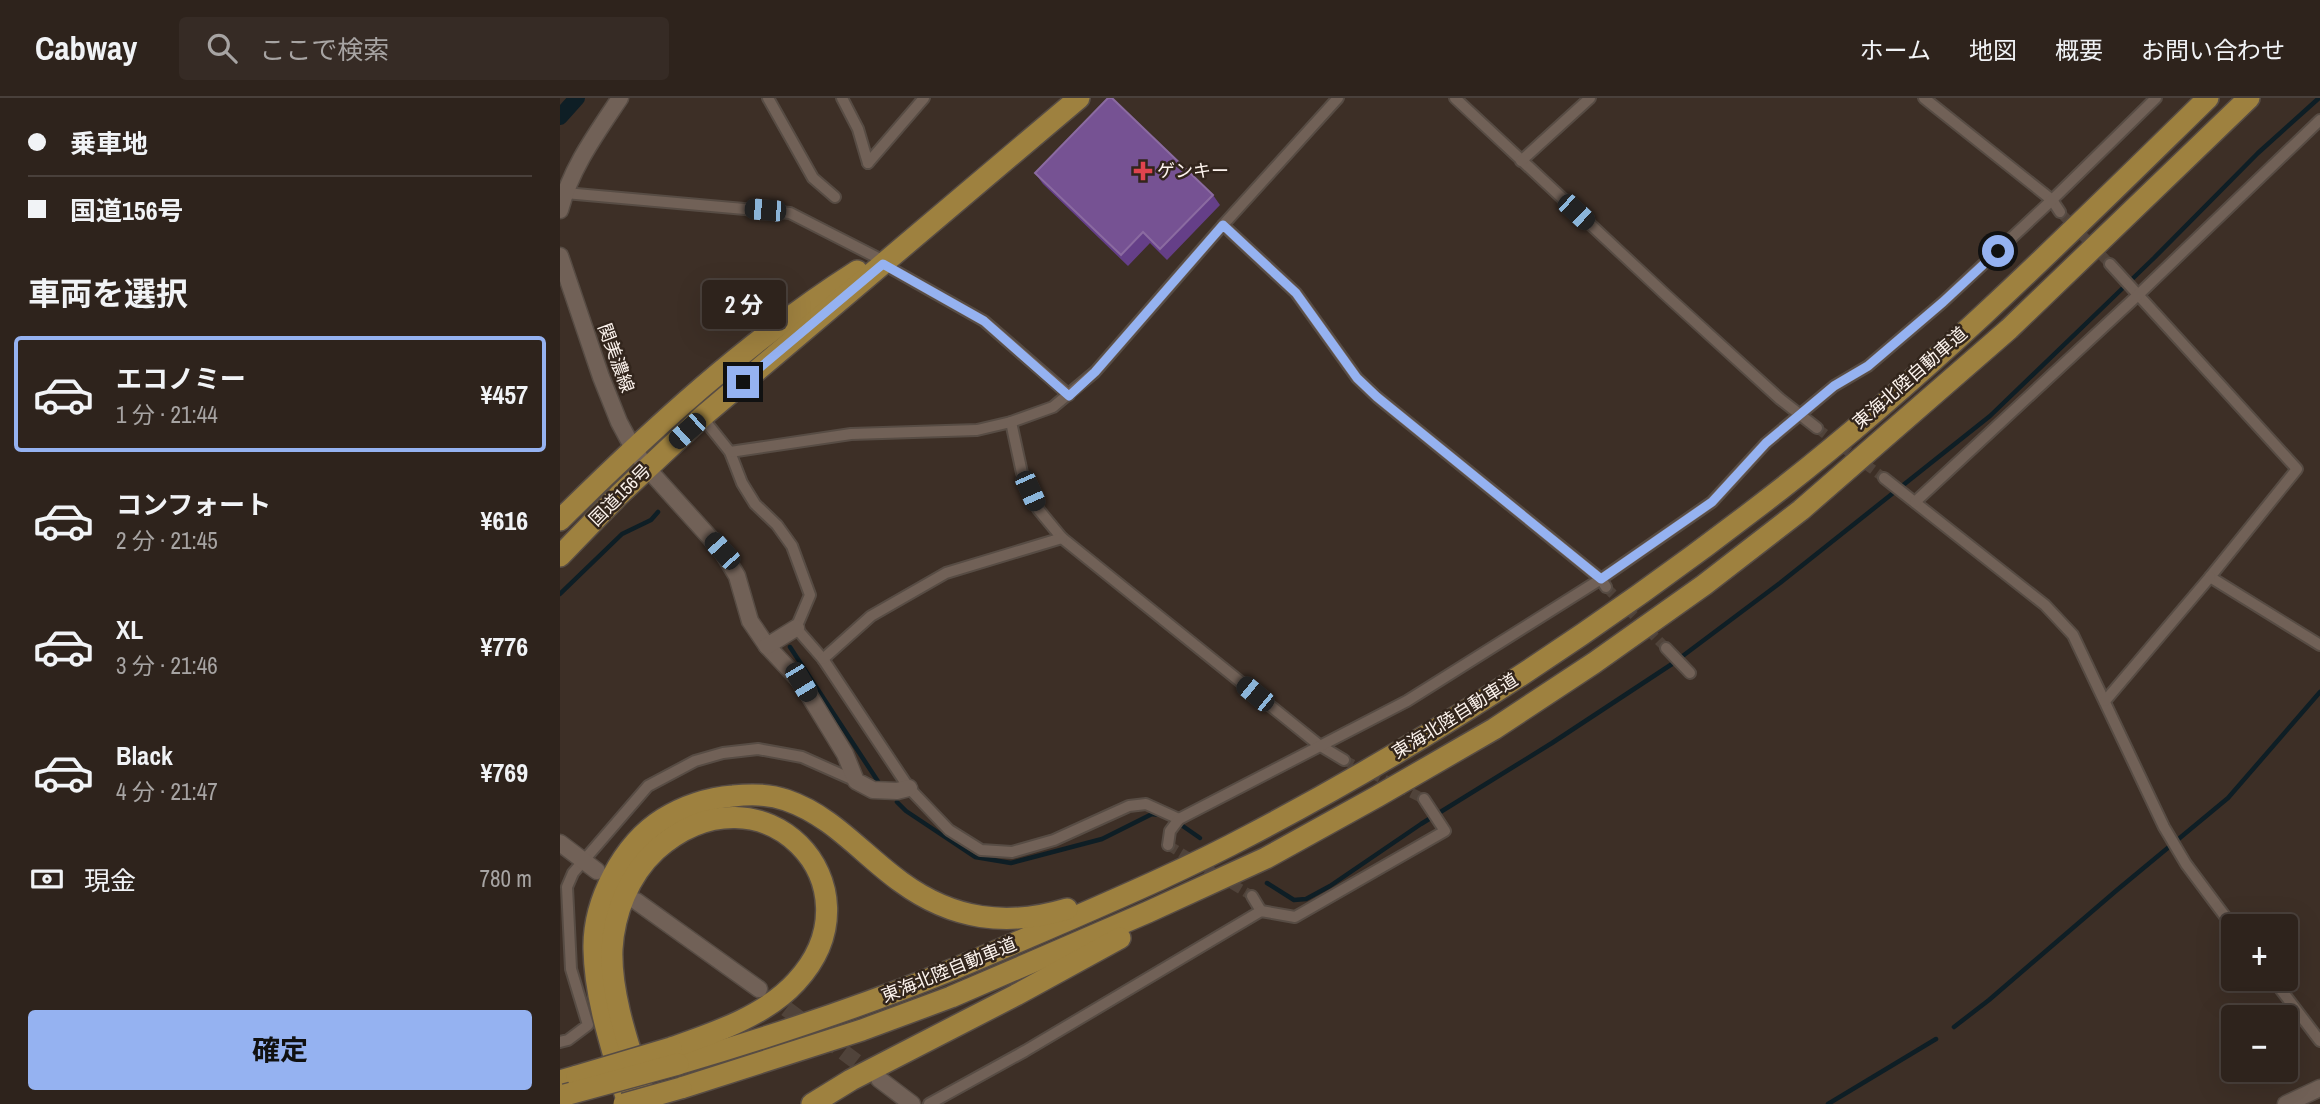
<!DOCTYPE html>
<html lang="ja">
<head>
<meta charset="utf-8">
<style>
  body { margin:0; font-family:"Archivo Narrow","Noto Sans JP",sans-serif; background:#362b25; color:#f1f3f6; height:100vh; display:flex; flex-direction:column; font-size:26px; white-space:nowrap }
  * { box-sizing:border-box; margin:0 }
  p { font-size:23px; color:#a7a4a3 }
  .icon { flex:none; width:38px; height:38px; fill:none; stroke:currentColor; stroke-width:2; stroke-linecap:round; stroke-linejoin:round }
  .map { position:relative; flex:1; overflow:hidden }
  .sheet { display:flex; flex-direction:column; background:#2e231c; width:560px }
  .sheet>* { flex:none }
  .guide { display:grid; align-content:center; height:154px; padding:0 28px; background:#2e231c }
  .buttons { position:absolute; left:1661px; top:816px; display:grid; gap:14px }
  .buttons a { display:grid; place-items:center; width:77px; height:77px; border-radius:7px; background:#2e231c; box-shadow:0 7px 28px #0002,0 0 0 2px #49403b; font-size:35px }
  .end { position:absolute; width:32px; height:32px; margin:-16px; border:9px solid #95b2f1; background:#111; box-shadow:0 0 0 4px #111 }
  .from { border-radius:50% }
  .bubble { position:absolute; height:49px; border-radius:7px; background:#2e231c; box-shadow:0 7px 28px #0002,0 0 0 2px #49403b; font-size:23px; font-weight:700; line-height:49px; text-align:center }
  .car { position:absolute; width:21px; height:42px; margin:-21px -10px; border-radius:9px; box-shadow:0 0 5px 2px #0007; background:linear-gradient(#222 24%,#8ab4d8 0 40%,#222 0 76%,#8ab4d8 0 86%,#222 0) }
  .guide b { display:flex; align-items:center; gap:24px; height:66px; font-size:26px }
  .guide b+b { border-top:2px solid #49403b }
  .guide i { width:18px; height:18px; background:#f1f3f6 }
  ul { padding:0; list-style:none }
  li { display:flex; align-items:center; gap:21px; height:116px; margin:0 14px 10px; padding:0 14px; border:4px solid transparent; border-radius:7px }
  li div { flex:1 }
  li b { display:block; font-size:26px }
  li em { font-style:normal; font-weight:700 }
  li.on { border-color:#95b2f1 }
  li>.icon { width:63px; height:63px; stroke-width:1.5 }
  h2 { padding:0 28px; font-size:32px; line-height:84px }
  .pay { display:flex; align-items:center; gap:18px; height:77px; padding:0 28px; font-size:26px }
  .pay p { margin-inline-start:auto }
  .action { display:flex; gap:14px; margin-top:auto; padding:14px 28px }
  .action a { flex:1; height:80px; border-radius:7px; background:#95b2f1; color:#111; font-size:28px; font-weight:700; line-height:80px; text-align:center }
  header { display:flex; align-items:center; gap:42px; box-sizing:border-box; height:98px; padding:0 35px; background:#2e231c; border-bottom:2px solid #49403b }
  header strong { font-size:33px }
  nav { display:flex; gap:38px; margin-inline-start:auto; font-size:24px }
  .search { width:490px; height:63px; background:#362b25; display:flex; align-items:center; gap:18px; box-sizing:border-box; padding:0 24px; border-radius:7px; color:#a7a4a3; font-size:26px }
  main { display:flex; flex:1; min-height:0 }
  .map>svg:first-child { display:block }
</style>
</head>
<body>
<header>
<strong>Cabway</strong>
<div class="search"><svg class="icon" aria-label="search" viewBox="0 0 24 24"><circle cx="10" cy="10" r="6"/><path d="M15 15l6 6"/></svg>ここで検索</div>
<nav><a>ホーム</a><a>地図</a><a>概要</a><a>お問い合わせ</a></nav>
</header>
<main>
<section class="sheet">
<div class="guide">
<b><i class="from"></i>乗車地</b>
<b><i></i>国道156号</b>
</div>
<h2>車両を選択</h2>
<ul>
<li class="on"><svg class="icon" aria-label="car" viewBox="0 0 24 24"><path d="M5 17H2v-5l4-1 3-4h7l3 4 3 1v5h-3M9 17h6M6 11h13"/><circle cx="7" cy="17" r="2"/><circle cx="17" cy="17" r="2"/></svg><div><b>エコノミー</b><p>1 分 · 21:44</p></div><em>¥457</em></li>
<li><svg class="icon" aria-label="car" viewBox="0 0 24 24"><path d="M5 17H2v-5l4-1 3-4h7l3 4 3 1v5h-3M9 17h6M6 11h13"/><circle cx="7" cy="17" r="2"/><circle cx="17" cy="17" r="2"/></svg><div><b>コンフォート</b><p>2 分 · 21:45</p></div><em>¥616</em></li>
<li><svg class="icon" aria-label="car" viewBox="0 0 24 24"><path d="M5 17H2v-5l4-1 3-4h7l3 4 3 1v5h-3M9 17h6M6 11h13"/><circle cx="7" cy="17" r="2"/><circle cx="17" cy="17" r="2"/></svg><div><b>XL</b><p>3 分 · 21:46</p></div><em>¥776</em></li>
<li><svg class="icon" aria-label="car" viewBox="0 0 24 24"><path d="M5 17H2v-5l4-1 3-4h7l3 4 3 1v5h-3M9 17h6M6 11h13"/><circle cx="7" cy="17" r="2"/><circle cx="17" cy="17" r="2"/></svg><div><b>Black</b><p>4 分 · 21:47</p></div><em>¥769</em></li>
</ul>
<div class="pay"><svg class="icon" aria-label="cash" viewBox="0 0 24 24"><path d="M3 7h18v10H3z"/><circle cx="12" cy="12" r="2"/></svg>現金<p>780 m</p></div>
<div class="action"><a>確定</a></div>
</section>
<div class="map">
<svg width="1760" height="1006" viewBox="0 0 1760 1006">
  <rect width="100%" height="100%" fill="#3d2f26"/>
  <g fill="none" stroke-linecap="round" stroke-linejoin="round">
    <g stroke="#0e1e25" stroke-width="4.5">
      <path d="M0,496L62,436L91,422L98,414"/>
      <path d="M230,549L321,688"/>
      <path d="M337,704L346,713L415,759L451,765L542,741L592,716L600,717"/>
      <path d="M617,724L640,740"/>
      <path d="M707,785L734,802L746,801L770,788L861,726L992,645L1112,566L1220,485L1430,318L1594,160L1698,55L1759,0"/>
      <path d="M1394,929L1429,902L1557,792L1668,700L1760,594"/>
      <path d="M1268,1006L1376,941"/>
    </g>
    <path stroke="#0e1e25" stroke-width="16" d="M0,19L17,0"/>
    <g stroke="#50433a" stroke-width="10" stroke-dasharray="10 5" stroke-linecap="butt">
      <path d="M1500,114L1550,166"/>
      <path d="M1257,330L1324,380"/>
      <path d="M1046,489L1106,550"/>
      <path d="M784,662L864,701"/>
      <path d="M608,747L692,798"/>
    </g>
    <path stroke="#50433a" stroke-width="16" stroke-dasharray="16 8" stroke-linecap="butt" d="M207,896L315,978"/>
    <g stroke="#574c44" stroke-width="14">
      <g id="street">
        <path d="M208,0L253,80L275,99"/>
        <path d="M282,0L298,31L308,65"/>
        <path d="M895,0L1107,198L1220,301L1257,330"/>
        <path d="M1364,0L1492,102L1500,114"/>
        <path d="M961,63L1030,0"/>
        <path d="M308,65L364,0"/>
        <path d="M5,95L230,115L318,160"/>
        <path d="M663,127L736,195L797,280L817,299L1041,481L1046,489"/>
        <path d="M323,166L424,223L509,297"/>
        <path d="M1550,166L1737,371L1650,479L1760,547"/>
        <path d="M142,319L170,354L182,385L195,406L217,427L232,448L250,497L236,530L263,561L349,690L389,732L421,752L452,754L494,742L569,708L586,706L619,721"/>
        <path d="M451,324L462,375L478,411L502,440L759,647L784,662"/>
        <path d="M170,354L291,336L417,332L451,324L493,309L535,274L663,127L778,0"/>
        <path d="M1324,380L1485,507L1513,537L1604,729L1626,766L1673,829"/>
        <path d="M1355,404L1578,197L1760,22"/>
        <path d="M1106,550L1130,575"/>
        <path d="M263,561L311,518L386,475L502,440"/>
        <path d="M1545,603L1650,479"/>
        <path d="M608,747L610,733L619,721L847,603L1041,481L1152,404L1206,345L1274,288L1308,268L1383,204L1492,102L1596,0"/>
        <path d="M692,798L701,813"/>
        <path d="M1712,880L1760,943"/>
        <path d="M0,944L8,942L28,927L11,871L7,789L13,775L88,688L135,663L163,655L198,651L242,659L296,683"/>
        <path d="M369,1006L465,953L701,813L735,819L885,733L864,701"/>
      </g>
    </g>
    <g stroke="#574c44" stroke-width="19">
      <g id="secondary">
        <path d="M0,112C11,70 36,36 60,0"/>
        <path d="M0,158L41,279L59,324L73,350L87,370L162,453L177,478L190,523L207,548L241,584L285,656L296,683L313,692L337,693L349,690"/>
        <path d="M207,548L236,530"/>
        <path d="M0,745L37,773"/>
        <path d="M76,803L199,891"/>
        <path d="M319,981L352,1006"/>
        <path d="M1726,1006L1760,990"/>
      </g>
    </g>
    <g stroke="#574c44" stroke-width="24">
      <g id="highway">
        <path d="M0,422C92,331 187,243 297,173"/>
        <path d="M0,458L59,397L142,319L519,0"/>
        <path d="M118,966C206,940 294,911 379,877C422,860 464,841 506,823C568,796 630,769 690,737C877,639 1054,521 1221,391C1373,272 1510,135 1648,0"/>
        <path d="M0,983L17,978"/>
        <path d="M121,990L302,932L391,899L588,814L706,760L818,698L934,631L1034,565L1144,487L1241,412L1449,231L1689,0"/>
        <path d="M68,1006C54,956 35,904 34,851C33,803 63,746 103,721C124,708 149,700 173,698C191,696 209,696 226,702C273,718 302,756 341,784C393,822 447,829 507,811"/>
        <path d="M87,1006C73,959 50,901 52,851C54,815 69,777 96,752C202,658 325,788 236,884C205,918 154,935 111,950"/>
        <path d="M252,1006L291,982L456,897L560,840"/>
      </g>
    </g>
    <use href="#street" stroke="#716157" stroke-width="10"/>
    <use href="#secondary" stroke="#716157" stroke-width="16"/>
    <use href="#highway" stroke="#9e813f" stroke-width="21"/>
    <g stroke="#574c44" stroke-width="24" stroke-linecap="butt">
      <g id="highway-bridge">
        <path d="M17,978L111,950"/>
        <path d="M5,997L118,966"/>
        <path d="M64,1006L121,990"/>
      </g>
    </g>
    <use href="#highway-bridge" stroke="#9e813f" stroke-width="21"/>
  </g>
  <path fill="#653f88" d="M475,75L653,97L660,107L607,162L590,145L568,168L483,86Z"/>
  <path fill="#765293" stroke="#8b6ba1" stroke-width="2" d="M548,0H552L653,97L600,151L583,134L561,157L475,75Z"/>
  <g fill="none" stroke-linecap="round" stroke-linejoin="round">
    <path stroke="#95b2f1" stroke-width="9" d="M183,284L323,166L424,223L509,298L535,274L663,127L736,195L797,280L817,299L1041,481L1152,404L1206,345L1274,288L1308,268L1383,204L1438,153"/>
  </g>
  <path fill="#e0444e" stroke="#32251c" stroke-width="2.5" d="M579.5 62.5h7v7h7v7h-7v7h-7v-7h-7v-7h7z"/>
  <g text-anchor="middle" stroke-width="5" stroke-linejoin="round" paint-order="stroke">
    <g font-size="18" fill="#fcf3ed" stroke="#32251c" text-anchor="start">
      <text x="597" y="79">ゲンキー</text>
    </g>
    <g font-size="18" fill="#fcf3ed" stroke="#32251c">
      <text transform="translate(56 260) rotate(70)" y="6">関美濃線</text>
      <text transform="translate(1350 280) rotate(-41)" y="6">東海北陸自動車道</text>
      <text transform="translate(60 397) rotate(-45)" y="6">国道156号</text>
      <text transform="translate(895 618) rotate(-32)" y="6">東海北陸自動車道</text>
      <text transform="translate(389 872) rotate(-22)" y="6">東海北陸自動車道</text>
    </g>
  </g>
</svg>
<div class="buttons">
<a>+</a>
<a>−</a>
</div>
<i class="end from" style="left:1438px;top:153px"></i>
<i class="end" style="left:183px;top:284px"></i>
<div class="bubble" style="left:142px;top:182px;width:84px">2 分</div>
<i class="car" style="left:205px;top:112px;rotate:275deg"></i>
<i class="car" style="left:1016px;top:114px;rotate:133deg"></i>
<i class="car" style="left:127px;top:333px;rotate:228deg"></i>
<i class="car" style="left:470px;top:393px;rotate:156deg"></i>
<i class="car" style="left:162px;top:453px;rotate:318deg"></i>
<i class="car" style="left:241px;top:584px;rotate:149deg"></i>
<i class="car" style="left:695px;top:596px;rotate:309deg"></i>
</div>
</main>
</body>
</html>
